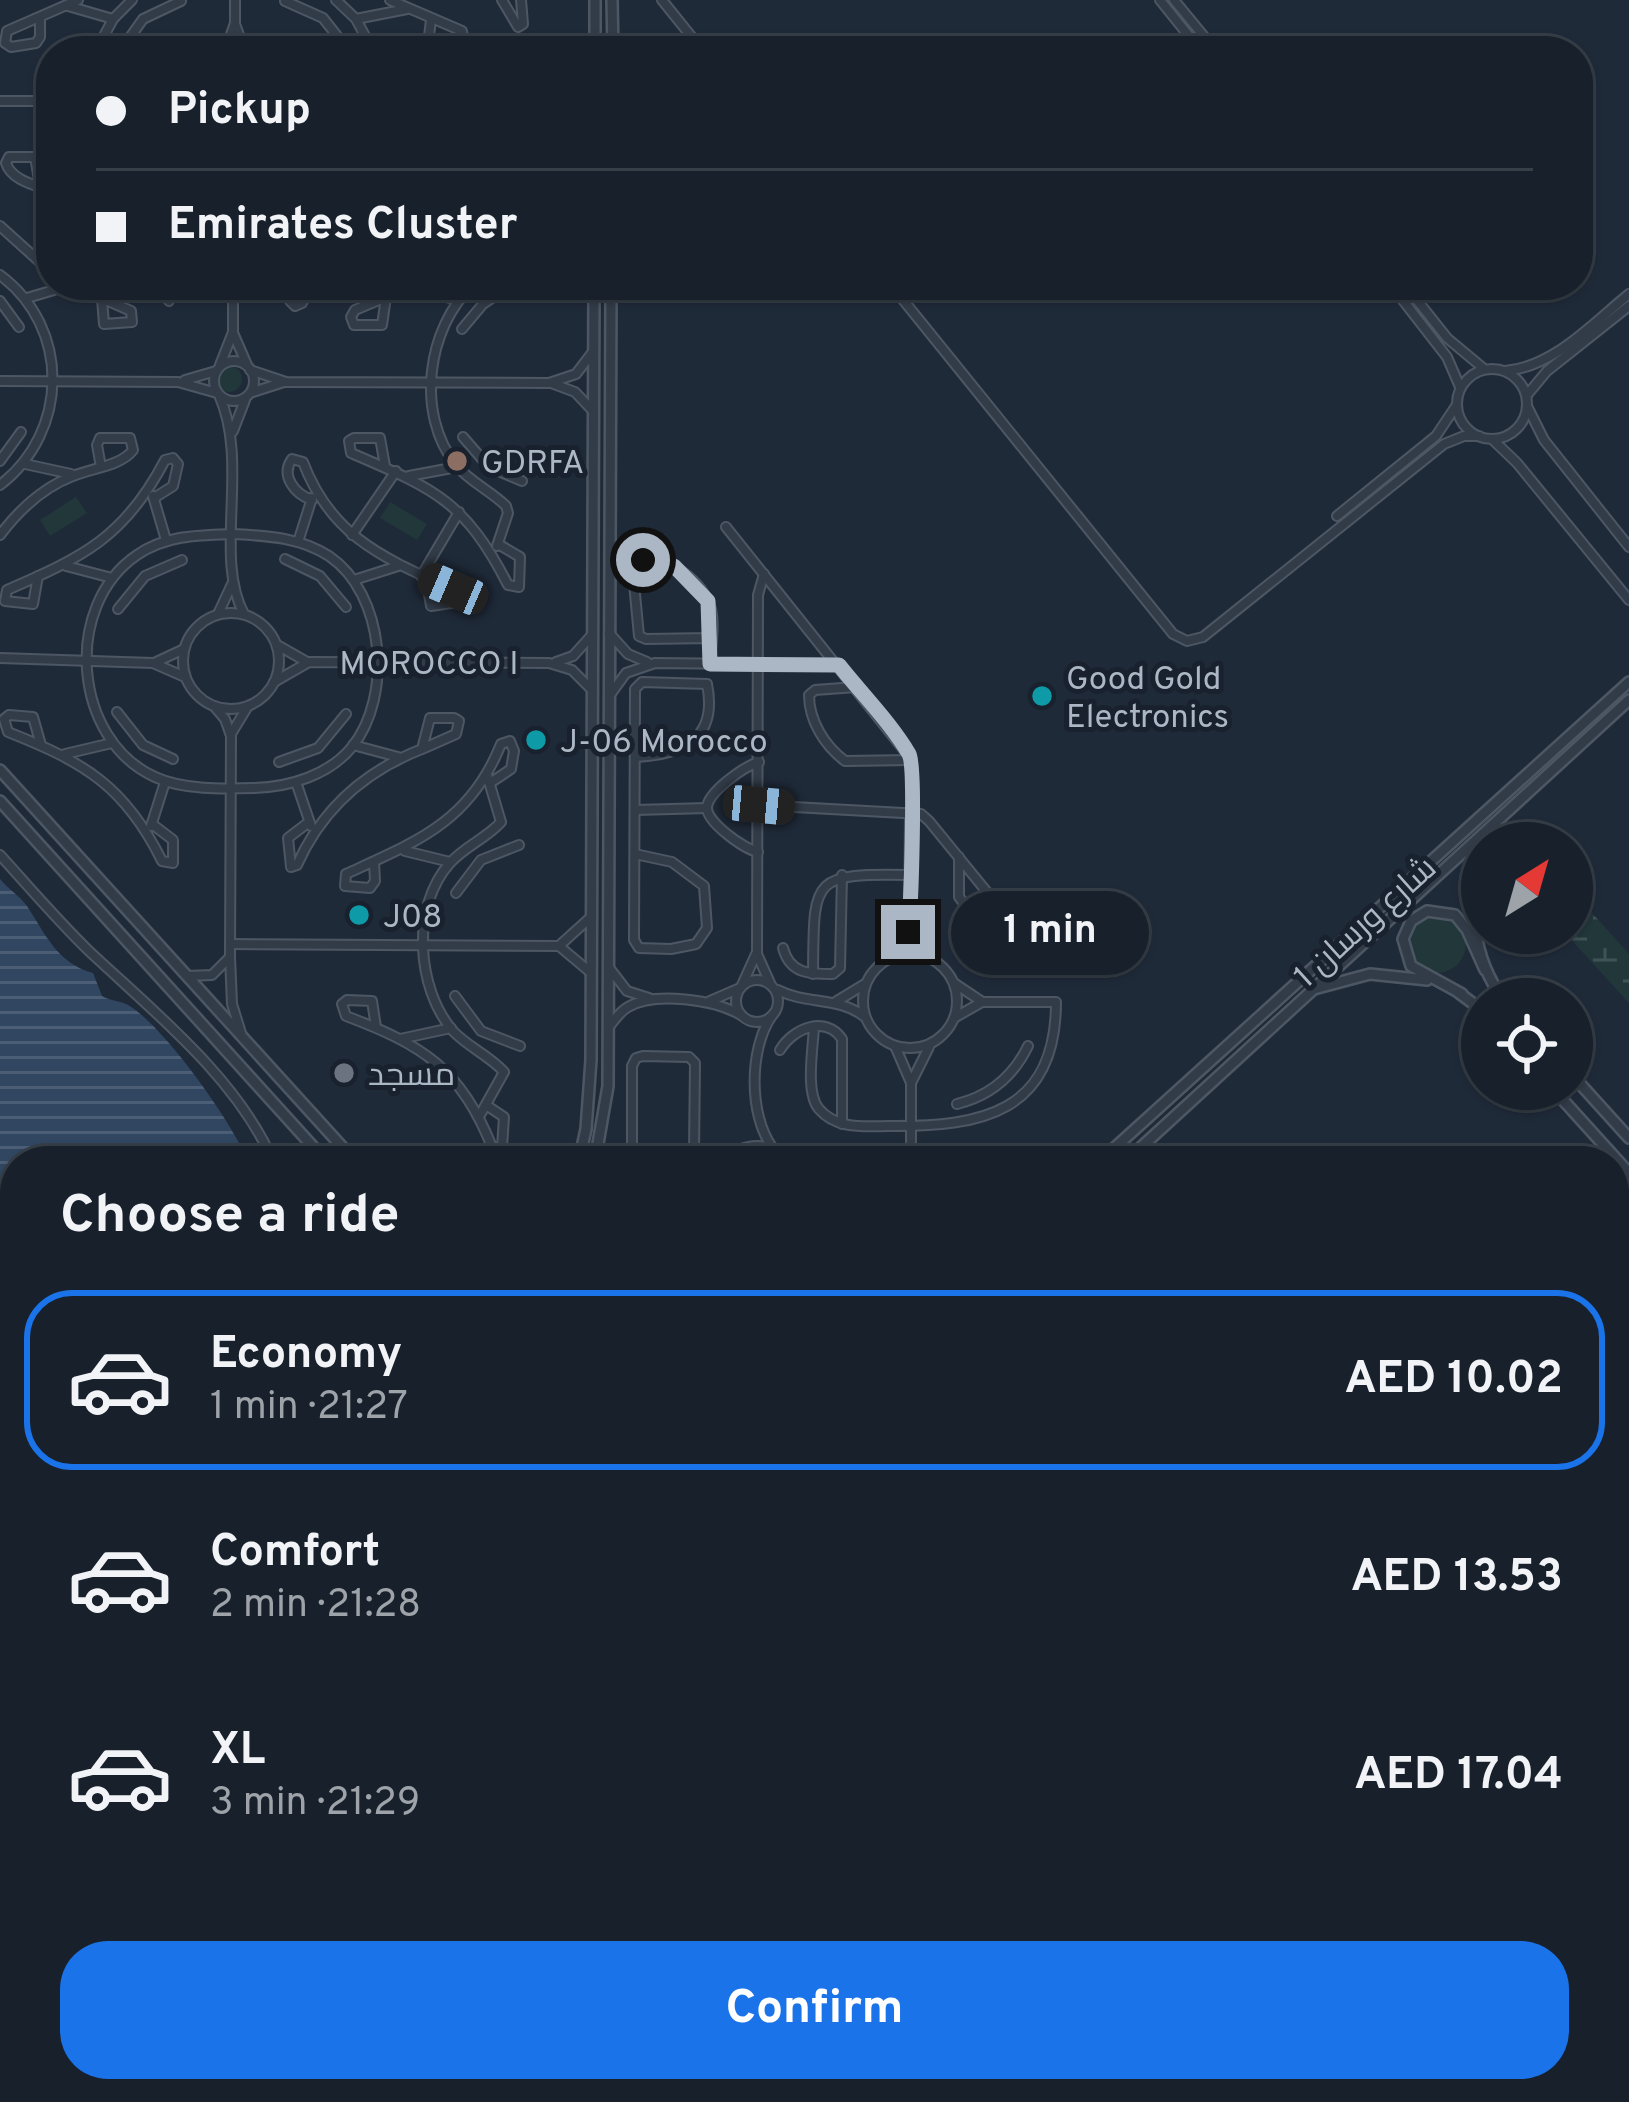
<!DOCTYPE html>
<html lang="en">
<head>
<meta charset="utf-8">
<style>
  body { margin:0; font-family:Overpass,Cairo,sans-serif; background:#242d37; color:#f1f3f6; height:100vh; display:flex; flex-direction:column; font-size:45px; white-space:nowrap }
  * { box-sizing:border-box; margin:0 }
  p { font-size:39px; color:#9ea3a9 }
  .icon { flex:none; width:66px; height:66px; fill:none; stroke:currentColor; stroke-width:2; stroke-linecap:round; stroke-linejoin:round }
  .map { position:relative; flex:1; overflow:hidden }
  .drawer { position:absolute; left:0px; top:1146px; width:1629px; height:957px; display:flex; flex-direction:column; background:#17202b; border-radius:48px 48px 0 0; box-shadow:0 3px 9px #0004,0 0 0 3px #363e47 }
  .drawer>* { flex:none }
  .top-card { position:absolute; left:36px; top:36px; width:1557px; height:264px; border-radius:48px; box-shadow:0 3px 9px #0004,0 0 0 3px #363e47; display:grid; align-content:center; height:264px; padding:0 60px; background:#17202b }
  .needle { width:78px; rotate:37deg }
  .tools { position:absolute; left:1461px; top:822px; display:grid; gap:24px }
  .tools a { display:grid; place-items:center; width:132px; height:132px; border-radius:50%; background:#17202b; box-shadow:0 3px 9px #0004,0 0 0 3px #363e47; font-size:60px }
  .end { position:absolute; width:54px; height:54px; margin:-27px; border:15px solid #acb7c6; background:#111; box-shadow:0 0 0 6px #111 }
  .from { border-radius:50% }
  .bubble { position:absolute; height:84px; border-radius:42px; background:#17202b; box-shadow:0 3px 9px #0004,0 0 0 3px #363e47; font-size:39px; font-weight:700; line-height:84px; text-align:center }
  .car { position:absolute; width:36px; height:72px; margin:-36px -18px; border-radius:15px; box-shadow:0 0 9px 3px #0007; background:linear-gradient(#222 24%,#8ab4d8 0 40%,#222 0 76%,#8ab4d8 0 86%,#222 0) }
  .top-card b { display:flex; align-items:center; gap:42px; height:114px; font-size:45px }
  .top-card b+b { border-top:3px solid #363e47 }
  .top-card i { width:30px; height:30px; background:#f1f3f6 }
  ul { padding:0; list-style:none }
  li { display:flex; align-items:center; gap:36px; height:180px; margin:0 24px 18px; padding:0 36px; border:6px solid transparent; border-radius:48px }
  li div { flex:1 }
  li b { display:block; font-size:45px }
  li em { font-style:normal; font-weight:700 }
  li.on { border-color:#1a73e8 }
  li>.icon { width:108px; height:108px; stroke-width:1.5 }
  h2 { padding:0 60px; font-size:54px; line-height:144px }
  .button { display:flex; gap:24px; margin-top:auto; padding:24px 60px }
  .button a { flex:1; height:138px; border-radius:48px; background:#1a73e8; color:#fff; font-size:48px; font-weight:700; line-height:138px; text-align:center }
  .map>svg:first-child { display:block }
</style>
</head>
<body>
<div class="map">
<svg width="1629" height="2102" viewBox="0 0 1629 2102">
  <defs>
    <pattern id="wetland-marsh" width="20" height="14" patternUnits="userSpaceOnUse" patternTransform="scale(3)"><rect width="20" height="14" fill="#21373a"/><path d="M1 5h8M5 5V1M11 12h8M15 12V8" fill="none" stroke="#3f5255"/></pattern>
    <pattern id="water-rules" width="6" height="5" patternUnits="userSpaceOnUse" patternTransform="scale(3)"><rect width="6" height="5" fill="#304661"/><path d="M0 2.5h6" fill="none" stroke="#4b5e76"/></pattern>
  </defs>
  <rect width="100%" height="100%" fill="#1f2a39"/>
  <g fill="#21373a">
    <circle cx="229" cy="379" r="13"/>
    <path d="M76,497L87,513L50,536L40,520Z"/>
    <path d="M390,502L427,524L417,540L380,518Z"/>
    <circle cx="1437" cy="944" r="29"/>
  </g>
  <path fill="url(#wetland-marsh)" d="M1592,913L1629,954V1003L1568,936Z"/>
  <g fill="url(#water-rules)">
    <path d="M0,879C8,889 20,896 27,906C46,935 57,963 93,973L102,996C111,1001 121,1001 128,1005C164,1026 232,1122 248,1161H15V1359L0,1358Z"/>
    <path d="M15,1396V1436L0,1442V1397Z"/>
    <path d="M1614,1867L1629,1870V1912L1616,1916Z"/>
    <path d="M1614,1944L1629,1952V1984L1614,1992Z"/>
    <path d="M1243,2088H1315L1312,2102H1247Z"/>
  </g>
  <g fill="none" stroke-linecap="round" stroke-linejoin="round">
    <g stroke="#4d5764" stroke-width="12">
      <g id="minor">
        <path d="M336,0L356,19L373,51"/>
        <path d="M390,0L462,31L464,42L458,46L434,45L429,36L431,20"/>
        <path d="M502,0L518,27L523,24L521,0"/>
        <path d="M662,0L703,51"/>
        <path d="M1160,0L1201,51"/>
        <path d="M1174,0L1216,51"/>
        <path d="M285,1L323,18L349,51"/>
        <path d="M68,6L113,19"/>
        <path d="M40,18V37L36,43L11,47L5,43L7,31L78,0"/>
        <path d="M356,19L407,9"/>
        <path d="M235,24L245,51"/>
        <path d="M121,50L143,19L181,1"/>
        <path d="M96,51L113,19L132,0"/>
        <path d="M225,51L235,23V0"/>
        <path d="M0,101H51"/>
        <path d="M40,186L35,157H9L6,163C11,180 35,185 51,191"/>
        <path d="M0,226L51,272"/>
        <path d="M0,275C71,328 69,432 0,485"/>
        <path d="M72,285L131,311L132,322L104,324L102,299"/>
        <path d="M157,285L169,301L172,285"/>
        <path d="M289,285L290,301L295,306L302,303L311,285"/>
        <path d="M473,285C427,327 415,414 456,465C470,482 491,491 506,506L508,513L497,546"/>
        <path d="M891,285L1173,634L1187,641L1203,637L1444,444L1464,436H1479"/>
        <path d="M1391,285L1447,357L1460,387"/>
        <path d="M1405,285L1447,338L1483,368"/>
        <path d="M413,289L458,300"/>
        <path d="M386,297L382,325H354L351,317L355,310L415,285"/>
        <path d="M27,298L71,285"/>
        <path d="M0,301L19,327"/>
        <path d="M462,329L483,304L512,285"/>
        <path d="M234,335L247,365"/>
        <circle cx="234" cy="381" r="20"/>
        <path d="M220,365L233,332V285"/>
        <circle cx="1492" cy="404" r="35"/>
        <path d="M250,370L286,382L549,383L576,374L592,353"/>
        <path d="M1505,371C1554,367 1593,323 1629,294"/>
        <path d="M185,380L216,371"/>
        <path d="M0,381L178,382L217,393"/>
        <path d="M551,383L575,392L592,410"/>
        <path d="M253,392L284,382"/>
        <path d="M219,395C250,463 213,557 244,614"/>
        <path d="M1527,395L1547,371L1629,306"/>
        <path d="M1528,408L1544,440L1629,547"/>
        <path d="M233,431L245,400"/>
        <path d="M463,437L489,467L522,481"/>
        <path d="M1492,439L1517,463L1629,600"/>
        <path d="M0,461L21,432"/>
        <path d="M25,464L71,474"/>
        <path d="M385,466L380,438H354L349,441L351,453C435,489 465,501 508,585L519,587L520,557L498,544"/>
        <path d="M409,476L457,467"/>
        <path d="M153,496L166,540"/>
        <path d="M312,500C295,494 280,476 292,459L303,462C332,539 387,559 456,591L458,602L431,606L426,578"/>
        <path d="M1337,516L1436,436L1456,406"/>
        <path d="M726,527L912,760L914,794L910,815L909,927L904,944L892,957"/>
        <path d="M233,534C267,536 300,537 329,556C385,594 393,696 352,747C329,775 290,787 254,788C223,789 183,790 155,777C73,740 62,606 137,555C166,535 199,535 233,534Z"/>
        <path d="M0,535C19,510 44,487 73,476C92,468 121,466 133,450L130,438H100L97,445L101,467"/>
        <path d="M352,535L396,471"/>
        <path d="M298,542L312,498"/>
        <path d="M285,559L320,576L346,607"/>
        <path d="M66,566L112,578"/>
        <path d="M38,576L33,604L5,601L7,590C83,557 125,537 165,460L173,458L178,464L173,486L154,498"/>
        <path d="M421,576L459,512"/>
        <path d="M354,580L398,566"/>
        <path d="M118,609L145,576L182,560"/>
        <circle cx="231" cy="661" r="48"/>
        <path d="M218,614L232,584"/>
        <path d="M609,633L628,654L647,662"/>
        <path d="M279,646L307,662"/>
        <path d="M0,658L153,663L185,677"/>
        <path d="M556,662L573,656L591,636"/>
        <path d="M154,663L184,649"/>
        <path d="M710,664C711,646 716,619 709,603C698,578 664,552 637,563L633,573L639,636L646,639L711,638"/>
        <path d="M274,682L309,662L549,663L572,670L592,690"/>
        <path d="M856,687L815,690L809,695C809,721 825,746 845,761L912,760"/>
        <path d="M610,695L626,673L655,663L837,665"/>
        <path d="M214,706L225,719L231,736L230,957L232,1004L241,1033"/>
        <path d="M117,712L143,745L173,759"/>
        <path d="M231,734L248,706"/>
        <path d="M41,745L33,717L9,715L4,719L8,732C84,762 125,786 162,861L173,863V840L152,824"/>
        <path d="M353,745L398,757"/>
        <path d="M65,754L112,743"/>
        <path d="M279,762L318,748L346,714"/>
        <path d="M296,782L311,826"/>
        <path d="M759,805L921,814L929,821L1027,941L1025,949L1012,953L998,947L959,897V857"/>
        <path d="M635,810L707,808"/>
        <path d="M309,822L288,838L291,867L297,865C322,809 365,771 422,749L430,718H454L459,721L456,734L422,749"/>
        <path d="M151,826L165,782"/>
        <path d="M405,851L450,862"/>
        <path d="M758,852C744,849 706,822 707,807C709,791 745,766 759,762"/>
        <path d="M635,854L672,862L704,886L707,928L696,944L671,949L639,948L634,940L635,689L642,682L707,684C718,738 684,755 635,757"/>
        <path d="M0,855C29,887 58,921 89,951C154,1012 237,1078 273,1161"/>
        <path d="M374,862L375,881L370,888L345,886L346,874C416,842 470,822 501,744L510,741L514,751L511,769L490,783"/>
        <path d="M456,893L481,860L519,845"/>
        <path d="M909,928L927,955"/>
        <path d="M230,944L559,946L590,972"/>
        <path d="M560,945L591,917"/>
        <path d="M783,948C790,974 809,974 833,974L840,968L842,875"/>
        <path d="M757,954L770,983"/>
        <circle cx="910" cy="1001" r="47"/>
        <path d="M610,969L627,991L649,998"/>
        <path d="M813,974C814,878 810,873 910,875"/>
        <path d="M187,976L212,975L229,958"/>
        <circle cx="757" cy="1001" r="21"/>
        <path d="M954,983L981,1001"/>
        <path d="M742,985L757,952L758,595L764,574"/>
        <path d="M778,990C807,1005 838,996 865,1017"/>
        <path d="M455,996L481,1031L520,1046"/>
        <path d="M710,1001L740,988"/>
        <path d="M837,1001L865,984"/>
        <path d="M771,1017C749,1050 749,1115 772,1147"/>
        <path d="M376,1027L372,1001L347,1000L342,1004L346,1016C423,1045 461,1069 492,1147L499,1150L502,1147L504,1117L486,1105"/>
        <path d="M814,1027C813,1048 805,1093 819,1109C837,1130 865,1126 889,1126C981,1127 1056,1113 1056,1002H982L954,1018"/>
        <path d="M608,1028C614,1021 619,1012 628,1007C655,991 715,1000 741,1015"/>
        <path d="M400,1039L451,1028"/>
        <path d="M895,1046L911,1083V1161"/>
        <path d="M780,1050C793,1028 826,1015 842,1039V1124"/>
        <path d="M643,1056L689,1057L695,1063L694,1152L689,1159L632,1161V1066L636,1058Z"/>
        <path d="M912,1081L929,1047"/>
        <path d="M957,1104C990,1096 1013,1077 1028,1046"/>
        <path d="M480,1115L504,1072C490,1056 468,1047 453,1031C416,988 411,906 450,863C465,846 487,838 501,822L487,775"/>
        <path d="M722,1161C745,1141 770,1141 793,1161"/>
        <path d="M935,1161L941,1154H961L962,1161"/>
        <path d="M0,1497L15,1491"/>
        <path d="M29,2088L31,2102"/>
        <path d="M46,2088L48,2102"/>
      </g>
    </g>
    <g stroke="#4d5764" stroke-width="14">
      <g id="tertiary">
        <path d="M612,0L613,51"/>
        <path d="M595,51V0"/>
        <path d="M0,770L355,1161"/>
        <path d="M0,801L326,1161"/>
        <path d="M1482,856C1465,902 1474,960 1503,999"/>
        <path d="M1314,989L1370,974L1427,980"/>
        <path d="M1459,993L1482,1010"/>
        <path d="M1462,994L1411,966L1403,939L1411,921L1427,911L1455,915L1467,930L1485,970"/>
        <path d="M1572,1075L1629,1138"/>
        <path d="M1553,1089L1629,1173"/>
        <path d="M579,1161L586,1129L591,1060L594,285"/>
        <path d="M595,1161L608,1086L611,285"/>
        <path d="M1100,1161L1629,682"/>
        <path d="M1126,1161L1629,700"/>
        <path d="M0,1716L15,1725"/>
        <path d="M15,1816L8,1852L15,1908"/>
        <path d="M0,1922L15,2007"/>
        <path d="M5,2027L8,2020L0,2013L15,2010"/>
        <path d="M0,2042L15,2038"/>
        <path d="M0,2061L15,2073"/>
        <path d="M28,2088L29,2089"/>
      </g>
    </g>
    <use href="#minor" stroke="#323c49" stroke-width="8"/>
    <use href="#tertiary" stroke="#323c49" stroke-width="9"/>
  </g>
  <g fill="none" stroke-linecap="round" stroke-linejoin="round">
    <path stroke="#acb7c6" stroke-width="15" d="M643,560L674,566L708,601L710,664L839,665C861,693 891,723 909,754C916,767 911,909 908,932"/>
  </g>
  <circle fill="#8d6e63" stroke="#18212d" stroke-width="4.5" cx="457" cy="461" r="12"/>
  <g fill="#0f9aa8" stroke="#18212d" stroke-width="4.5">
    <circle cx="1042" cy="696" r="12"/>
    <circle cx="536" cy="740" r="12"/>
    <circle cx="359" cy="915" r="12"/>
  </g>
  <circle fill="#6b7280" stroke="#18212d" stroke-width="4.5" cx="344" cy="1073" r="12"/>
  <g text-anchor="middle" stroke-width="10" stroke-linejoin="round" paint-order="stroke">
    <g font-size="33" fill="#acb7c6" stroke="#18212d" text-anchor="start">
      <text x="481" y="473">GDRFA</text>
      <text x="1066" y="689">Good Gold<tspan x="1066" dy="38">Electronics</tspan></text>
      <text x="560" y="752">J-06 Morocco</text>
      <text x="383" y="927">J08</text>
      <text x="368" y="1085">مسجد</text>
    </g>
    <g font-size="33" fill="#acb7c6" stroke="#18212d">
      <text x="429" y="674">MOROCCO I</text>
      <text transform="translate(1364 921) rotate(-42)" y="12">شارع ورسان 1</text>
    </g>
  </g>
</svg>
<div class="tools">
<a><svg class="needle" viewBox="-14 -14 28 28"><path d="M0-13l5 13h-10z" fill="#e53935"/><path d="M0 13l5-13h-10z" fill="#9ea3a9"/></svg></a>
<a><svg class="icon" aria-label="locate" viewBox="0 0 24 24"><circle cx="12" cy="12" r="6"/><path d="M12 2v4M12 18v4M2 12h4M18 12h4"/></svg></a>
</div>
<i class="end from" style="left:643px;top:560px"></i>
<i class="end" style="left:908px;top:932px"></i>
<div class="bubble" style="left:951px;top:891px;width:198px">1 min</div>
<i class="car" style="left:453px;top:589px;rotate:293deg"></i>
<i class="car" style="left:759px;top:805px;rotate:95deg"></i>
<div class="top-card">
<b><i class="from"></i>Pickup</b>
<b><i></i>Emirates Cluster</b>
</div>
<section class="drawer">
<h2>Choose a ride</h2>
<ul>
<li class="on"><svg class="icon" aria-label="car" viewBox="0 0 24 24"><path d="M5 17H2v-5l4-1 3-4h7l3 4 3 1v5h-3M9 17h6M6 11h13"/><circle cx="7" cy="17" r="2"/><circle cx="17" cy="17" r="2"/></svg><div><b>Economy</b><p>1 min · 21:27</p></div><em>AED 10.02</em></li>
<li><svg class="icon" aria-label="car" viewBox="0 0 24 24"><path d="M5 17H2v-5l4-1 3-4h7l3 4 3 1v5h-3M9 17h6M6 11h13"/><circle cx="7" cy="17" r="2"/><circle cx="17" cy="17" r="2"/></svg><div><b>Comfort</b><p>2 min · 21:28</p></div><em>AED 13.53</em></li>
<li><svg class="icon" aria-label="car" viewBox="0 0 24 24"><path d="M5 17H2v-5l4-1 3-4h7l3 4 3 1v5h-3M9 17h6M6 11h13"/><circle cx="7" cy="17" r="2"/><circle cx="17" cy="17" r="2"/></svg><div><b>XL</b><p>3 min · 21:29</p></div><em>AED 17.04</em></li>
</ul>
<div class="button"><a>Confirm</a></div>
</section>
</div>
</body>
</html>
